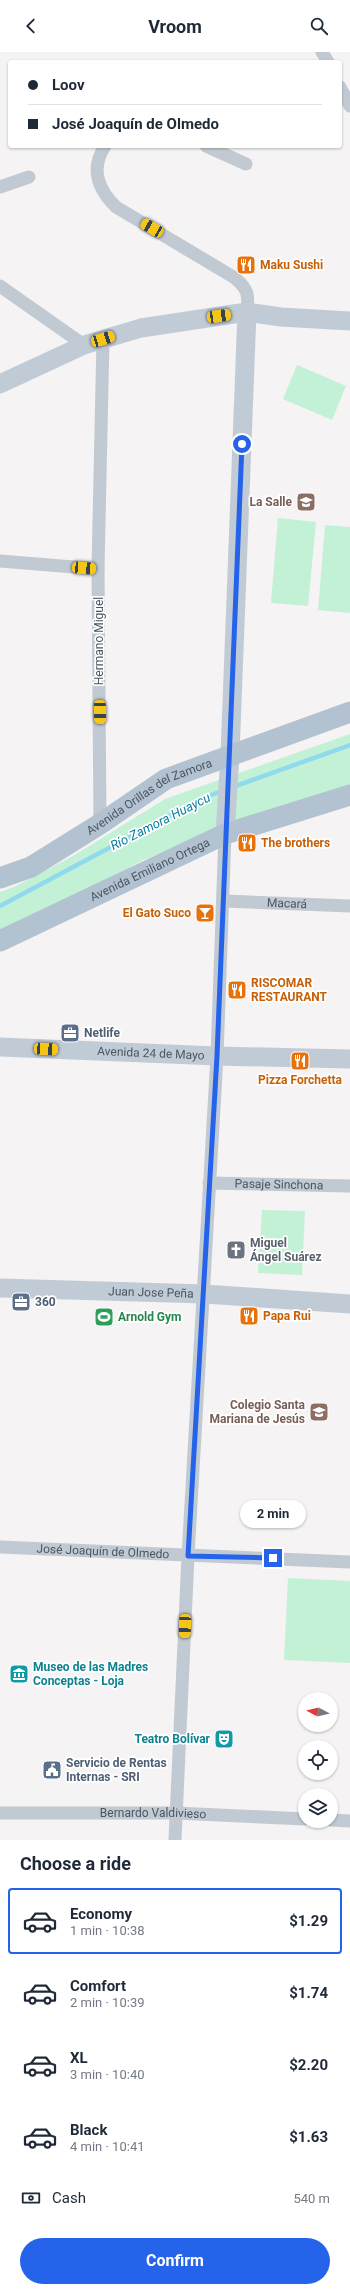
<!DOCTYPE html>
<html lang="en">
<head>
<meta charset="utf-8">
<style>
  body { margin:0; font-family:Roboto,sans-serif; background:#f2f2f3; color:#1f2937; height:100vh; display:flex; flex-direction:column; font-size:15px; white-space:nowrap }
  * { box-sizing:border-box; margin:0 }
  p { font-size:13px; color:#747a83 }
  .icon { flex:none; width:22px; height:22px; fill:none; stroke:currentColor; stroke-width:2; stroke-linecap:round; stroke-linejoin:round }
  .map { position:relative; height:1788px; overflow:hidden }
  .side { display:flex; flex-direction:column; background:#fff; flex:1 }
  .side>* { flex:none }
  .top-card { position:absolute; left:8px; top:8px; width:334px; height:88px; border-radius:4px; box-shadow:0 1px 3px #0004; display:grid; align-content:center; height:88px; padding:0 20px; background:#fff }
  .needle { width:26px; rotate:277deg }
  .tools { position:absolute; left:298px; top:1640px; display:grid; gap:8px }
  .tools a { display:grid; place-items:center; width:40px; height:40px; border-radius:50%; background:#fff; box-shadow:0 1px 3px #0004; font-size:20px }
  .end { position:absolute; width:18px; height:18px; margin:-9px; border:5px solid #2563eb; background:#fff; box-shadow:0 0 0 2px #fff }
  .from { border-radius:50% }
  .bubble { position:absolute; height:28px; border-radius:14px; background:#fff; box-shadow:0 1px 3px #0004; font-size:13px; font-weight:700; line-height:28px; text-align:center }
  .car { position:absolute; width:12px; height:24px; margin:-12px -6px; border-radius:5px; box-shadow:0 0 3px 1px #0007; background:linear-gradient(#f5c518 24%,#345 0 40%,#f5c518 0 76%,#345 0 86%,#f5c518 0) }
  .top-card b { display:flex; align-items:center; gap:14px; height:38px; font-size:15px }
  .top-card b+b { border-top:1px solid #e0e1e3 }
  .top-card i { width:10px; height:10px; background:#1f2937 }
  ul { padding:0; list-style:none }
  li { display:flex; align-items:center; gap:12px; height:66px; margin:0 8px 6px; padding:0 12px; border:2px solid transparent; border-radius:4px }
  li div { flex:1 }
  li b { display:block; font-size:15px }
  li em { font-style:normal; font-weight:700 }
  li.selected { border-color:#2563eb }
  li>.icon { width:36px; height:36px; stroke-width:1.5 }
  h2 { padding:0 20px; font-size:18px; line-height:48px }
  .pay { display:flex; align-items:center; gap:10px; height:44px; padding:0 20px; font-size:15px }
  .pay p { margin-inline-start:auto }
  .button { display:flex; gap:8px; margin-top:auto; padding:8px 20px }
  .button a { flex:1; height:46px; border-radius:24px; background:#2563eb; color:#fff; font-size:16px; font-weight:700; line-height:46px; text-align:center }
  header { display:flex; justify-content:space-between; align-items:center; height:52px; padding:0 20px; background:#fff; font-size:18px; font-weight:700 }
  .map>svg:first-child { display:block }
</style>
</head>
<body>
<header><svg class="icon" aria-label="back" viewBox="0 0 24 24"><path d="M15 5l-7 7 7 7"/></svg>Vroom<svg class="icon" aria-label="search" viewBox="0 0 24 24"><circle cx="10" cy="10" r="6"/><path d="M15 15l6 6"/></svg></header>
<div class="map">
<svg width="350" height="1788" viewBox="0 0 350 1788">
  <rect width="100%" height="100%" fill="#f5f3f3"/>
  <g fill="#c3f1d5">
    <path d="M297,313L346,334L332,368L283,347Z"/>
    <path d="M278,466L316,470L308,554L271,551Z"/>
    <path d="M325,473L350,475V561L318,558Z"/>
    <path d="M350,682V734L143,808L22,874L0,881V840L14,835L73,804L165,747Z"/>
    <path d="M262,1158L305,1159L302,1223L258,1221Z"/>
    <path d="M288,1526L350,1529V1611L284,1608Z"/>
  </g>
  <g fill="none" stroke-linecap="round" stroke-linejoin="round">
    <g stroke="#90daee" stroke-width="4.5">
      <path d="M233,735L350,693"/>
      <path d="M0,854L201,747L222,739"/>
    </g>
    <g stroke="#c1cad2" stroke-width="13">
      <path d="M322,0L328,10"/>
      <path d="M340,35L350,54"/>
      <path d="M105,94C90,117 98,137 116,155L235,226C248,237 249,243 247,260"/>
      <path d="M206,94L246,112"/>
      <path d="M0,135L29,125"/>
      <path d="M0,234L84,293"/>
      <path d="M0,509L98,517"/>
      <path d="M100,772L98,517L103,287"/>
      <path id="s1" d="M224,849L350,854"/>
      <path id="s2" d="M209,1131L350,1134"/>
      <path id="s3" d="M0,1495L350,1510"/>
      <path id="s4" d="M0,1761H176L305,1767"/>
      <path d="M331,1768L350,1769"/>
      <path d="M175,1788L188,1504L217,1004L225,782"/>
    </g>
    <g stroke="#c1cbd6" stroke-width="19">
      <path d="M0,332L84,293L141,276L247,260L281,265L350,269"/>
      <path d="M225,782L230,703L247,260"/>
      <path id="s5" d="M0,995L217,1004L350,1007"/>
      <path id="s6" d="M0,1236L205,1242L350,1252"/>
    </g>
    <g stroke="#b3c2d1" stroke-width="21">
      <path id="s7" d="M0,826L31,815L100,772L166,727L350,660"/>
      <path id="s8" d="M0,889L225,782L350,743"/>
    </g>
  </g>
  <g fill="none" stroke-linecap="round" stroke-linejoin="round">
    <path stroke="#2563eb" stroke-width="5" d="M242,392L217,1004L188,1504L273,1506"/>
  </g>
  <defs>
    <g id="restaurant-square" transform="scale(1)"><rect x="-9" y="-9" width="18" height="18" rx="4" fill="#e8710a" stroke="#fff"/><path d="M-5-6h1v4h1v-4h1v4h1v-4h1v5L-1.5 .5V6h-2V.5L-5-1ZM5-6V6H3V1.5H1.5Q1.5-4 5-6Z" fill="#fff"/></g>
    <g id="university-square" transform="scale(1)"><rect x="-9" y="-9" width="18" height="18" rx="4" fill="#8d6e63" stroke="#fff"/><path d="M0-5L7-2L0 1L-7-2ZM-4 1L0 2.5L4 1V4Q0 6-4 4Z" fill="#fff"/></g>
    <g id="bar-square" transform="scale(1)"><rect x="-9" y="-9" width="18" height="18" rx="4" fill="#e8710a" stroke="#fff"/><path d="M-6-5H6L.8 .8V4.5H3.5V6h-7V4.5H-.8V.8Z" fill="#fff"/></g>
    <g id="office-square" transform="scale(1)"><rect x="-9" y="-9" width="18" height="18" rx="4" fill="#5c6f8a" stroke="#fff"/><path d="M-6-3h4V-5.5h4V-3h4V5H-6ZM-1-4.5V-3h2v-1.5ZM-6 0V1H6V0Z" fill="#fff"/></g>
    <g id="church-square" transform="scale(1)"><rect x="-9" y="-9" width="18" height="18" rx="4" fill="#6b7280" stroke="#fff"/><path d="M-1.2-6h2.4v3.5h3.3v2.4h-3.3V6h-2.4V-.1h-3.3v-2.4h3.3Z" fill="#fff"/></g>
    <g id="stadium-square" transform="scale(1)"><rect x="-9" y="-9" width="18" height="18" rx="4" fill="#2e9e5b" stroke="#fff"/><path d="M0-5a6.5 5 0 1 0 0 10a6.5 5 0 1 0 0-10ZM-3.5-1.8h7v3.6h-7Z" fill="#fff"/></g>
    <g id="museum-square" transform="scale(1)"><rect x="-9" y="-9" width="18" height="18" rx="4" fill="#0f9aa8" stroke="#fff"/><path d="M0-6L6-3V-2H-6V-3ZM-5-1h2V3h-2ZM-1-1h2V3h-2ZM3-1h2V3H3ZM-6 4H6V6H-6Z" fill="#fff"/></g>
    <g id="theatre-square" transform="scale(1)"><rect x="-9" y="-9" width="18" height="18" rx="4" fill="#0f9aa8" stroke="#fff"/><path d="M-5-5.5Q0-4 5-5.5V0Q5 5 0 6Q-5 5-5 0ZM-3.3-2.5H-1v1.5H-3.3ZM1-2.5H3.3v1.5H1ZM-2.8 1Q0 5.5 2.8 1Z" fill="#fff"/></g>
    <g id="civic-square" transform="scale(1)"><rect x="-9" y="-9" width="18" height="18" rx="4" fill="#5c6f8a" stroke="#fff"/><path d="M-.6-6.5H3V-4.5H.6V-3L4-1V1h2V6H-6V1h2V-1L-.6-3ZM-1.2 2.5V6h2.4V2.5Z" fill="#fff"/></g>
  </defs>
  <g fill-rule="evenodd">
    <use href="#restaurant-square" x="246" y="213"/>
    <use href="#university-square" x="306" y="450"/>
    <use href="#restaurant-square" x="247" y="791"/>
    <use href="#bar-square" x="205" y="861"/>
    <use href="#restaurant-square" x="237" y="938"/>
    <use href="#office-square" x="70" y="981"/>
    <use href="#restaurant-square" x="300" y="1009"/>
    <use href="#church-square" x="236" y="1198"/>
    <use href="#office-square" x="21" y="1250"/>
    <use href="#restaurant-square" x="249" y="1264"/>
    <use href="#stadium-square" x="104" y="1265"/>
    <use href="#university-square" x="319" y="1360"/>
    <use href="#museum-square" x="19" y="1622"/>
    <use href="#theatre-square" x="224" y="1687"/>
    <use href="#civic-square" x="52" y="1718"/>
  </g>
  <g text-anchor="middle" stroke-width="3.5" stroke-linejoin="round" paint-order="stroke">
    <g font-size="12" font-weight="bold" fill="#c56008" stroke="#fff" text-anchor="start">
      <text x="260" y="217">Maku Sushi</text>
      <text x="261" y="795">The brothers</text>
      <text x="191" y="865" text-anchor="end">El Gato Suco</text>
      <text x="251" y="935">RISCOMAR<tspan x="251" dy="14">RESTAURANT</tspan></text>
      <text x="300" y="1032" text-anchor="middle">Pizza Forchetta</text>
      <text x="263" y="1268">Papa Rui</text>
    </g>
    <g font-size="12" font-weight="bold" fill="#785e54" stroke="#fff" text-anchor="end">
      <text x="292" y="454">La Salle</text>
      <text x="305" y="1357">Colegio Santa<tspan x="305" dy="14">Mariana de Jesús</tspan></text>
    </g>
    <g font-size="12" fill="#4a5661" stroke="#fff">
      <text transform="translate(99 589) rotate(-90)" y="4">Hermano Miguel</text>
      <text dy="4" stroke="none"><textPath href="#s7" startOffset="171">Avenida Orillas del Zamora</textPath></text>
      <text dy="4" stroke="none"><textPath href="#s8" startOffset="166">Avenida Emiliano Ortega</textPath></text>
      <text dy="4" stroke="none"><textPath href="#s1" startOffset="63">Macará</textPath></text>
      <text dy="4" stroke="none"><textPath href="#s5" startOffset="151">Avenida 24 de Mayo</textPath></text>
      <text dy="4" stroke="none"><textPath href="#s2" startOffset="70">Pasaje Sinchona</textPath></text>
      <text dy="4" stroke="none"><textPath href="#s6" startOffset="151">Juan Jose Peña</textPath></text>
      <text dy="4" stroke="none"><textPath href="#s3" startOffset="103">José Joaquín de Olmedo</textPath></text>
      <text dy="4" stroke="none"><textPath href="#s4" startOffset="153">Bernardo Valdivieso</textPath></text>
    </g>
    <g font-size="12" font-weight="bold" fill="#4e5e75" stroke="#fff" text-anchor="start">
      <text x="84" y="985">Netlife</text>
      <text x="35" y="1254">360</text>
      <text x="66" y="1715">Servicio de Rentas<tspan x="66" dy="14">Internas - SRI</tspan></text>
    </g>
    <g font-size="12" font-weight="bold" fill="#5b616d" stroke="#fff" text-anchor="start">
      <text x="250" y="1195">Miguel<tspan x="250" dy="14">Ángel Suárez</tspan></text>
    </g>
    <g font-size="12" font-weight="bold" fill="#27864d" stroke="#fff" text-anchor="start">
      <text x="118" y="1269">Arnold Gym</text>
    </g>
    <g font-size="12" font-weight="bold" fill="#0d838f" stroke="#fff" text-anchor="start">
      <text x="33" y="1619">Museo de las Madres<tspan x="33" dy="14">Conceptas - Loja</tspan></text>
      <text x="210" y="1691" text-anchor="end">Teatro Bolívar</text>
    </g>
    <g font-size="13" font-style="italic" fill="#0c7c9b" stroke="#fff">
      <text transform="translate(160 769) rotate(-27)" y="5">Río Zamora Huaycu</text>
    </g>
  </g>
</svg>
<div class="tools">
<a><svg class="needle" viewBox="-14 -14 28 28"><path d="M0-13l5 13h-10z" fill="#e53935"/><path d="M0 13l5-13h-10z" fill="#747a83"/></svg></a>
<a><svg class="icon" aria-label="locate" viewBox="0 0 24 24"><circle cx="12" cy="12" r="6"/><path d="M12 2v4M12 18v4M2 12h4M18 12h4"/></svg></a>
<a><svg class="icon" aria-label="layers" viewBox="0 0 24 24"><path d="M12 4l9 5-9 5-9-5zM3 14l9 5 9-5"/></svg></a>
</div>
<i class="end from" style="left:242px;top:392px"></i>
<i class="end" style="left:273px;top:1506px"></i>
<div class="bubble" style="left:240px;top:1448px;width:66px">2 min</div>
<i class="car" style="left:152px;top:176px;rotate:300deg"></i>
<i class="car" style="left:219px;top:264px;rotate:82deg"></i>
<i class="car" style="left:103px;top:287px;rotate:73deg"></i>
<i class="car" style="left:84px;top:516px;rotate:94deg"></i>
<i class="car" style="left:100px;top:660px;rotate:179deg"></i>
<i class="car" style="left:46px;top:997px;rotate:93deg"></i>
<i class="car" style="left:185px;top:1574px;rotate:182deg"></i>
<div class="top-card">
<b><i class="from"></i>Loov</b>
<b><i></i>José Joaquín de Olmedo</b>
</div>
</div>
<section class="side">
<h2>Choose a ride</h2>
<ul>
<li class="selected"><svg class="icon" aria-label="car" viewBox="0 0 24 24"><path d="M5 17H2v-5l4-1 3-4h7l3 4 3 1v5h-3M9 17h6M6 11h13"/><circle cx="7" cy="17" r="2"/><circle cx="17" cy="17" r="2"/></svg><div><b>Economy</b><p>1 min · 10:38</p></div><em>$1.29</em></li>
<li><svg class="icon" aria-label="car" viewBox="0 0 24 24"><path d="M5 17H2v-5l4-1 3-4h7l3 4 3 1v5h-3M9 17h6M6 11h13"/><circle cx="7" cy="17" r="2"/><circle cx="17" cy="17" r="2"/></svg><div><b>Comfort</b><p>2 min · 10:39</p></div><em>$1.74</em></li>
<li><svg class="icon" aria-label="car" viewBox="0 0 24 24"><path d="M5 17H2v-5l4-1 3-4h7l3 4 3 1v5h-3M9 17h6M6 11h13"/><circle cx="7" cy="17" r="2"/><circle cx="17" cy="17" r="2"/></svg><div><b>XL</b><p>3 min · 10:40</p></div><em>$2.20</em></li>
<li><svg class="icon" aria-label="car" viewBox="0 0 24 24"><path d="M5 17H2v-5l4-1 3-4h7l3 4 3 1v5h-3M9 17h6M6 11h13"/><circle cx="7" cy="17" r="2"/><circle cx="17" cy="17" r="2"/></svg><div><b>Black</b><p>4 min · 10:41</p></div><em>$1.63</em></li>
</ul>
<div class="pay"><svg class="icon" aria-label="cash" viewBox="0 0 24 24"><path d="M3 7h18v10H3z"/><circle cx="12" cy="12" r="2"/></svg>Cash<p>540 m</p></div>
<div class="button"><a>Confirm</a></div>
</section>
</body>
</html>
